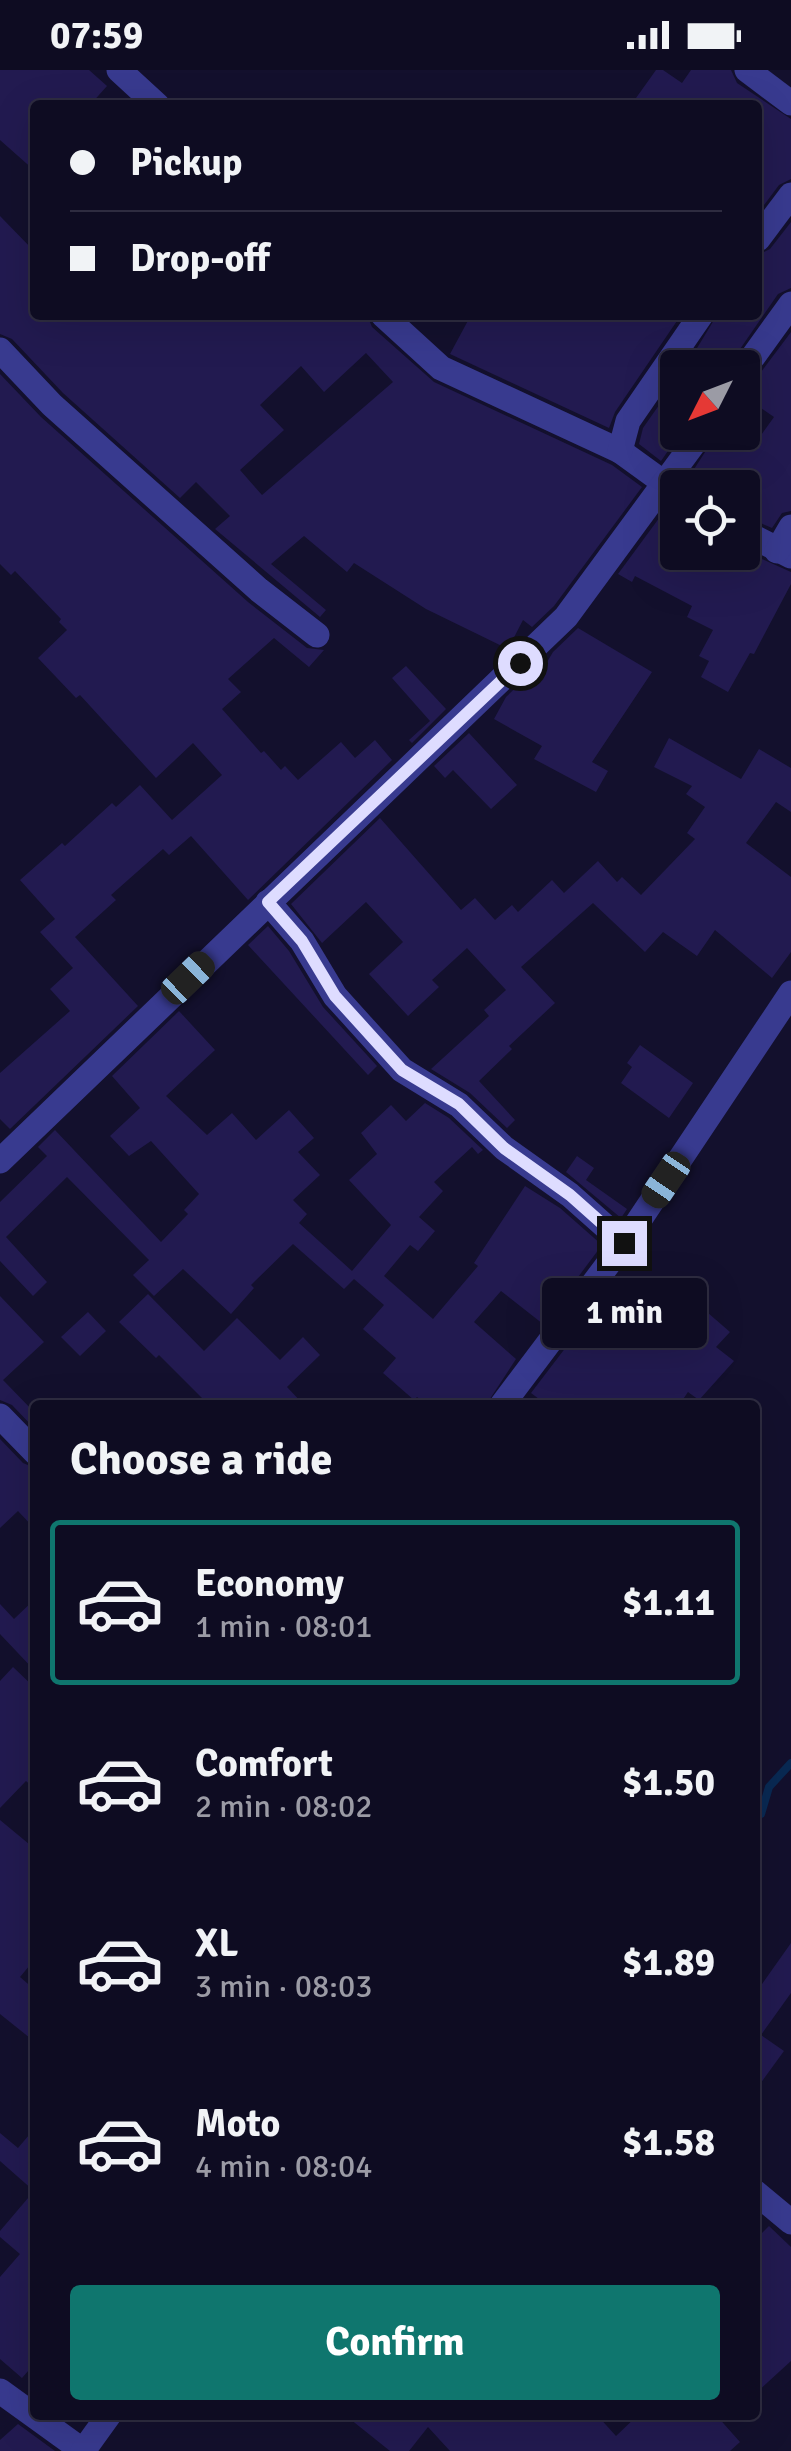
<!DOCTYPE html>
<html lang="en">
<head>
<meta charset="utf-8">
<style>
  body { margin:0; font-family:Signika,sans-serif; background:#1c1a2f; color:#f1f3f6; height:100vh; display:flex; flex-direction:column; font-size:38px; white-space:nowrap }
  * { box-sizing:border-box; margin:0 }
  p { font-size:32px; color:#9b9ba5 }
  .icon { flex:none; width:55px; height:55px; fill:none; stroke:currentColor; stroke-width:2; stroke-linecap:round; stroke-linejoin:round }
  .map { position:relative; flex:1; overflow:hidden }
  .drawer { position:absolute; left:30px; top:1330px; width:730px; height:1020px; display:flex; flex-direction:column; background:#0e0c22; border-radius:10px; box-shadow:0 10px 40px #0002,0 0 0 2px #2e2c40 }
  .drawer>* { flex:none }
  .banner { position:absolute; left:30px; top:30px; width:732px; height:220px; border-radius:10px; box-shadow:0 10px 40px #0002,0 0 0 2px #2e2c40; display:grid; align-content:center; height:220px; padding:0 40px; background:#0e0c22 }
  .needle { width:65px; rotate:228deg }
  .controls { position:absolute; left:660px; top:280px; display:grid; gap:20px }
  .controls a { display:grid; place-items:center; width:100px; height:100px; border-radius:10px; background:#0e0c22; box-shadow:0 10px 40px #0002,0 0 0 2px #2e2c40; font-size:50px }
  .end { position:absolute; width:45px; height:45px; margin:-22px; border:12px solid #dedcff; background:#111; box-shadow:0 0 0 5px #111 }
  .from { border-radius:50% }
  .bubble { position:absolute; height:70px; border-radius:10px; background:#0e0c22; box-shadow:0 10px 40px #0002,0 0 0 2px #2e2c40; font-size:32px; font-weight:800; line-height:70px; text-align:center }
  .car { position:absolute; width:30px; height:60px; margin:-30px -15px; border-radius:12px; box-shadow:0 0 8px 2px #0007; background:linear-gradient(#222 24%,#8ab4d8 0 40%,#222 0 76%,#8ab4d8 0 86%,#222 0) }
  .banner b { display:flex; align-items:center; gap:35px; height:95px; font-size:38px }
  .banner b+b { border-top:2px solid #2e2c40 }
  .banner i { width:25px; height:25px; background:#f1f3f6 }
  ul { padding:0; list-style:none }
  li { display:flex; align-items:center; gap:30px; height:165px; margin:0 20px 15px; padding:0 20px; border:5px solid transparent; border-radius:10px }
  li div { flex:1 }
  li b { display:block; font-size:38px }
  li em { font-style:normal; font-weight:800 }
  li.current { border-color:#0f766e }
  li>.icon { width:90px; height:90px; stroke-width:1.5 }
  h2 { padding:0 40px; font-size:45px; line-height:120px }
  .action { display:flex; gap:20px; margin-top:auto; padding:20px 40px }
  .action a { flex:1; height:115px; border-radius:10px; background:#0f766e; color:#fff; font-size:40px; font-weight:800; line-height:115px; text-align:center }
  .status { display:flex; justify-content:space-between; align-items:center; height:70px; padding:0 50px; background:#0e0c22; direction:ltr }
  .status svg { height:28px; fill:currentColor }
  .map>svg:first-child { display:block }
</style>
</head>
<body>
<div class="status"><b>07:59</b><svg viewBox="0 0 49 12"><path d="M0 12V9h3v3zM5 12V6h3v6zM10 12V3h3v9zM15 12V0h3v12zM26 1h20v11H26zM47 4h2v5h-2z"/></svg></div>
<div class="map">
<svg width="791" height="2381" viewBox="0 0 791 2381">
  <rect width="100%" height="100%" fill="#13102d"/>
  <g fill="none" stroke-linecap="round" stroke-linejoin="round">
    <path stroke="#092953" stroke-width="8" d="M755,1747L761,1744L769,1717L791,1693"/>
  </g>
  <g fill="#221a50" fill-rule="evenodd">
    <path d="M0,0H89L107,16L90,35H35V101L0,70Z"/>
    <path d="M656,0H663L682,13L691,0H731L737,13L791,49V109L779,115L758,143V35H631Z"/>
    <path d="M0,146L35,182V245H367L372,257L434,312L612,395L642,417L554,536L532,557L523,550L508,579L426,539L354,493L347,502L304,466L271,494L326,540L320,547L215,459L230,446L196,412L180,428L63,323L12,269L0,264ZM366,283L393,312L262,425L240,400L284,360L260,335L301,296L324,322Z"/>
    <path d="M791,152V218L778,224L727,298H685L717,245H758V185L770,179Z"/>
    <path d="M471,245H681L615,342L609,358L450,284Z"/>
    <path d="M791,262V441L782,443L772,458L742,445V418H693L687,410L718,362L749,382L774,347L743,326Z"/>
    <path d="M0,304L41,347L248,532L307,578L324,580L309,597L274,568L228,609L241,622L222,639L261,683L264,681L281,700L285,696L298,710L341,672L355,688L375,670L392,690L248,830L191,766L169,785L163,779L111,825L116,830L75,867L138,936L10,1059L0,1049V1003L70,941L50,919L73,898L40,862L55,849L20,810L62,773L65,776L112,733L116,737L140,715L172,750L222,705L193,673L156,708L80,625L76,628L38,588L67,560L59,552L61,549L15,501L11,505L0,494Z"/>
    <path d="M678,308V362H681L661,391L639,374L643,358Z"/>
    <path d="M668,436L678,439V482L742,480L791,502V514L754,584L750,583L728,622L701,607L709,591L699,586L713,560L687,547L692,536L635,506L632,512L618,504Z"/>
    <path d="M578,558L652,602L592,692L608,701L596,722L534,689L542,676L494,649L506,627L530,604L537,609L553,582Z"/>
    <path d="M406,596L446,639L412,673L409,670L430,651L392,608Z"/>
    <path d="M469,663L517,715L491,739L453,700L445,708L434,696Z"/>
    <path d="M669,668L741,709L759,679L791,698V742L776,732L746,773L791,807V882L772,908L715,860L697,886L663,862L645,882L593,833L521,897L555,933L509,976L512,979L479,1011L515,1050L507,1058L470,1023L431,999L489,946L484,940L506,920L467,878L432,910L439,917L408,946L369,904L403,872L366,832L322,873L291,834L380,748L461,840L475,828L495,850L512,835L518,842L552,810L564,823L598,791L617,812L622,807L641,825L695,769L687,763L705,737L686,724L692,716L654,697Z"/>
    <path d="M268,856L289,881L323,937L377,996L368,1005L248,875Z"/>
    <path d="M179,941L215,980L166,1026L207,1065L232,1043L256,1070L289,1040L314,1068L298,1082L320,1105L293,1130L307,1144L299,1153L352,1201L391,1155L349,1110L377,1084L361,1063L391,1035L406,1051L425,1033L449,1048L483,1080L478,1084L472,1077L434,1112L443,1121L419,1147L435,1161L418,1181L410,1175L384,1206L433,1249L478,1196L474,1193L525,1116L560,1138L602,1175L543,1254L501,1221L474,1252L516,1289L486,1335H427L417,1327L414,1330L383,1303L396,1288L363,1259L384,1235L354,1209L344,1219L293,1174L251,1215L254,1218L231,1244L183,1199L154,1226L133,1205L149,1190L67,1107L6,1167L47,1212L33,1226L0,1191V1132L47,1086L38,1077L55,1060L161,1172L188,1144L184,1140L199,1124L151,1071L129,1086L110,1066L140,1038L112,1006Z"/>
    <path d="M640,975L693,1013L669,1048L621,1013L632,997L627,993Z"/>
    <path d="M577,1086L594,1098L586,1110L627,1139L621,1148L566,1102Z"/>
    <path d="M617,1210L658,1241L678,1217L730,1262L716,1277L734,1291L699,1330L688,1322L679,1335H547L531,1323L576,1264L593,1276L619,1242L602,1229Z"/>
    <path d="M148,1224L204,1281L237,1248L280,1290L303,1267L320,1285L287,1317L304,1335H209L159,1285L156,1288L119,1252Z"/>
    <path d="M0,1226L44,1272L3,1310L35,1343V1359L12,1335L0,1330Z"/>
    <path d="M88,1242L106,1261L80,1286L61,1267Z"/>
    <path d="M0,1369L23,1393L35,1398V1459L18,1441L0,1458Z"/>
    <path d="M35,1529V1601L0,1564V1534L14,1549Z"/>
    <path d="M13,1597L35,1618V1719L26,1711L0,1738V1611Z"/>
    <path d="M0,1750L35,1779V1889L20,1907L35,1920V1972L0,1944Z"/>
    <path d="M791,1873V1923L761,1965L784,1981L755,2021V1924Z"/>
    <path d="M35,2058V2293L22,2308L0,2289V2207L20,2184L0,2167V2161L34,2121L0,2091V2063L18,2078Z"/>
    <path d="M769,2156L791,2177V2291L755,2324V2170Z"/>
    <path d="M345,2345H597L616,2366L638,2345H716L740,2372L730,2381H450L428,2357L409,2381H390Z"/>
    <path d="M18,2354L55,2381H0V2370Z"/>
  </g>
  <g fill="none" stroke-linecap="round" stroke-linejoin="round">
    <g stroke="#383a8f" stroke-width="25">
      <path d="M119,0L157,35"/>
      <path d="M747,0L791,33"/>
      <path d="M758,169L791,125"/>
      <path d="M383,245L441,298L620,381L678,423"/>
      <path d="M0,280L52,335L259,520L317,565"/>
      <path d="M742,302L791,234"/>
      <path d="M620,381L628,351L701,245"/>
      <path d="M742,461L791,486"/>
      <path d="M777,481L791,457"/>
      <path d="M268,832L302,871L335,926L402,1000L459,1035L504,1078L570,1125L624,1173L502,1335"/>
      <path d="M0,1091L566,547L702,362"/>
      <path d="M624,1173L791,923"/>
      <path d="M0,1346L35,1382"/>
      <path d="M755,2122L791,2152"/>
      <path d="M0,2321L83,2381"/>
      <path d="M83,2381L109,2345"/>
    </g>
  </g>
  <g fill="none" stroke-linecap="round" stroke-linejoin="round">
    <path stroke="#dedcff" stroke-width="12" d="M520,593L268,832L302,871L335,926L402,1000L459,1034L504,1078L570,1125L624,1173"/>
  </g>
</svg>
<div class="controls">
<a><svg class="needle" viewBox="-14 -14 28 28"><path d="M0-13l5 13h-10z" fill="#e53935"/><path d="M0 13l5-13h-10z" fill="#9b9ba5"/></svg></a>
<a><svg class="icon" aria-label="locate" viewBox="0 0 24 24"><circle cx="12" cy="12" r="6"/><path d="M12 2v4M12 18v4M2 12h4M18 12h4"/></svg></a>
</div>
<i class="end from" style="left:520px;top:593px"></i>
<i class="end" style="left:624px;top:1173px"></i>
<div class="bubble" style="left:542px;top:1208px;width:165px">1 min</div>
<i class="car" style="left:188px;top:908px;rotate:46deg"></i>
<i class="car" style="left:666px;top:1110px;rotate:214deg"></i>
<div class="banner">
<b><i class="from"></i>Pickup</b>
<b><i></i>Drop-off</b>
</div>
<section class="drawer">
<h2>Choose a ride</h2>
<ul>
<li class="current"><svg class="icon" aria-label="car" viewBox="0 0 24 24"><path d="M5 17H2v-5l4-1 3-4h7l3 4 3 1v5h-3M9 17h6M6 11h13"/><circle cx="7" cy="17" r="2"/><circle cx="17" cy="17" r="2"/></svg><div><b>Economy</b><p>1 min · 08:01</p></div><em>$1.11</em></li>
<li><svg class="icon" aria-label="car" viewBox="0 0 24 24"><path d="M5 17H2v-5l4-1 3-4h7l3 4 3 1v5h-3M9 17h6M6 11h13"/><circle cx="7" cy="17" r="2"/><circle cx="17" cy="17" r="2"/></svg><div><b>Comfort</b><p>2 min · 08:02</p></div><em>$1.50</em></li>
<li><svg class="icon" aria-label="car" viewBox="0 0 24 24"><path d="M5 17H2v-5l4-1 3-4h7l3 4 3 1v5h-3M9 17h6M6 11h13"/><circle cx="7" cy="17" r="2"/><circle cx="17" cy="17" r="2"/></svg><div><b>XL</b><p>3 min · 08:03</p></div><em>$1.89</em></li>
<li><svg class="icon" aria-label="car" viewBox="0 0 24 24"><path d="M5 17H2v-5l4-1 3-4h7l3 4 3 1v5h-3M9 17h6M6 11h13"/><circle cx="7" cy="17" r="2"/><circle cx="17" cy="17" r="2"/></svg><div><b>Moto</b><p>4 min · 08:04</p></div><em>$1.58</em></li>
</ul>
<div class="action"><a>Confirm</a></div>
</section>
</div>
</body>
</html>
